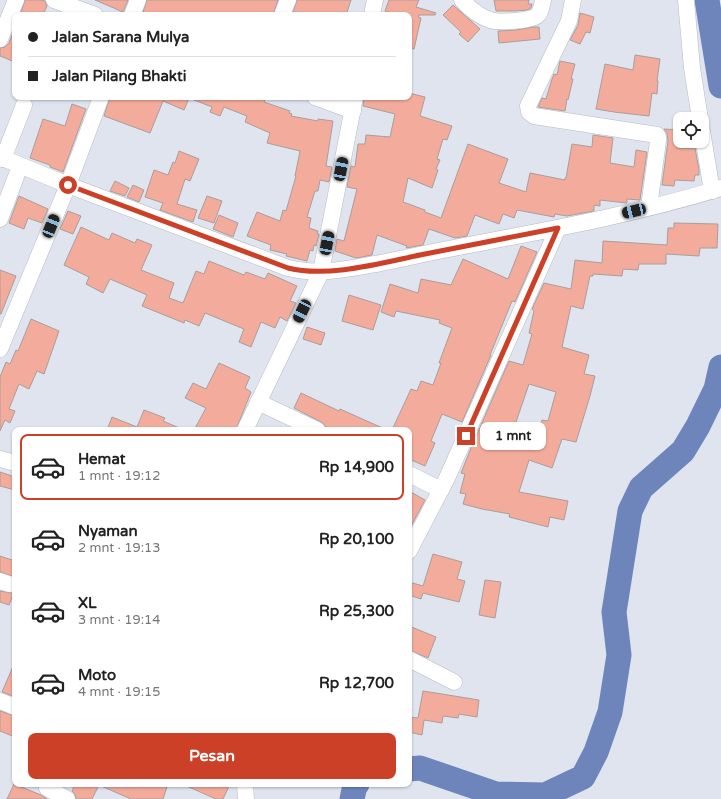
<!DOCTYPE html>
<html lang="id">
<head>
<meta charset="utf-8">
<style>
  body { margin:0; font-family:"Varela Round",sans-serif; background:#f6f6f6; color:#222; height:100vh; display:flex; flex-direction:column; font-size:15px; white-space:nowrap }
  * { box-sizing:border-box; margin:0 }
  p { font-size:13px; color:#767676 }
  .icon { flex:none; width:22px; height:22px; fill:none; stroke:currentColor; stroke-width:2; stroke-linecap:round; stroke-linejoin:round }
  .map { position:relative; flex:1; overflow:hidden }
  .sheet { position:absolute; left:12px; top:427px; width:400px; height:360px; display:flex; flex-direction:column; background:#fff; border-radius:8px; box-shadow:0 1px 3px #0004 }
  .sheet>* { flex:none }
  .banner { position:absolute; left:12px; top:12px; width:400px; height:88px; border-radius:8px; box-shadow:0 1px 3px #0004; display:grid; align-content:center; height:88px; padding:0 16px; background:#fff }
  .controls { position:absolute; left:673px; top:112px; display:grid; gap:8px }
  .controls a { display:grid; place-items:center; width:36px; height:36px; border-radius:8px; background:#fff; box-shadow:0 1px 3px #0004; font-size:20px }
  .end { position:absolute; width:18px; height:18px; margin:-9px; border:5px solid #cb4026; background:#fff; box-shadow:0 0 0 2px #fff }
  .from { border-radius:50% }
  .bubble { position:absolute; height:28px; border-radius:8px; background:#fff; box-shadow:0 1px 3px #0004; font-size:13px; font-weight:700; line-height:28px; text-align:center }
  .car { position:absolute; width:12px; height:24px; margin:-12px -6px; border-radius:5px; box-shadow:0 0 3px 1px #0007; background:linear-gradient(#222 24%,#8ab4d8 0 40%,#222 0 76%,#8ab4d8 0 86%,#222 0) }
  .banner b { display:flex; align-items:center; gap:14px; height:38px; font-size:15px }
  .banner b+b { border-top:1px solid #e0e0e0 }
  .banner i { width:10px; height:10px; background:#222 }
  ul { padding:7px 0 0; list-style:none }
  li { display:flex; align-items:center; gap:12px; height:66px; margin:0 8px 6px; padding:0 8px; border:2px solid transparent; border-radius:8px }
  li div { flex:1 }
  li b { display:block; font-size:15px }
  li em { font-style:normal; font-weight:700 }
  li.on { border-color:#cb4026 }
  li>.icon { width:36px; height:36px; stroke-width:1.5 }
  .primary-button { display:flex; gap:8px; margin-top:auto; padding:8px 16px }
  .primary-button a { flex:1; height:46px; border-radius:8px; background:#cb4026; color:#fff; font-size:16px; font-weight:700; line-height:46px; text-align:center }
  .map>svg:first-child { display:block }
</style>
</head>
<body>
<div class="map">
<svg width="721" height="799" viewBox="0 0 721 799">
  <rect width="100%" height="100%" fill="#dfe4ef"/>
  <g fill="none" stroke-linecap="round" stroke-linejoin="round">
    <g stroke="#6e85bc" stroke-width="25">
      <path d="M707,0L721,86"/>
      <path d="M409,769L420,768L496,794L545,795L583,777L596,752L610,712L619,655L614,612L630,511L641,488L683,451L698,426L716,389L721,367"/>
      <path d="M352,799L355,785L357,784"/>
    </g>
  </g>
  <g fill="#f3ac9c" stroke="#aa9d9a" fill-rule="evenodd">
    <path d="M25,0H41L45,1L47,6L43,15H20Z"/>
    <path d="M95,0H128L123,12Z"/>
    <path d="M147,0H278L273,15H142Z"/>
    <path d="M297,0H351L346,15H292Z"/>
    <path d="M389,0H419L416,7L436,13L435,15H419L418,17L421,18L414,49L409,48V15H396L385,11Z"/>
    <path d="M494,0H529L528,4H532L531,8L527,10L514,11H496Z"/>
    <path d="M453,5L480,29L468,42L459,34L461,32L443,15Z"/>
    <path d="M580,13L594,17L590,33L586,32L580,44L570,40L578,25Z"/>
    <path d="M15,27V62L0,56V48L5,47L9,43Z"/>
    <path d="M534,27H539L540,39L499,43L498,31L516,30Z"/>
    <path d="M635,55L660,59L657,81H658L657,94L652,93L649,116L614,112L596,109L605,64L633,70Z"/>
    <path d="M560,61L575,64L571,79H573L568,100L567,99L565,111L538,107L542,98L546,99L552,79L554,74L557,75Z"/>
    <path d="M409,93L425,97L420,116L452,126L447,140L443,139L437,159L440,160L436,169L438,170L432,188L408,178L403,202L425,210V212L441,218L468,144L508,159L499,183L526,192L530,173L565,180V178H566L572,144L592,147L593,135L613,138L610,163L634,167L636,150L647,152L640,200L627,199V203L600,200V206L594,205V211L567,216L555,214L554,217L517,210L514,218L503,214L499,224L475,215L467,236L455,238L429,229L423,245L406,248L407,246L377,235L372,255L356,258L335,251L337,239L344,241L357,189L347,187L351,166L355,167L358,144H365L366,135L390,137L395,114L363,106L364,97H409Z"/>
    <path d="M110,97H266L264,102L290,111L289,113L292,114L291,116L318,121V119L333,121L326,166L332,167L329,182L320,180L318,191H315L307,217L311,218L309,228L318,231L317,234H319L316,246L314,245L313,251L310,250L307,261L286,256L287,254L270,250L271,245L247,236L257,212L280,221L283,210L286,211L296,176H295L300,151L267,143L270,133L245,122L247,116L224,107L220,116L210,112L212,107L189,98L184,110L163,101L150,133L104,116Z"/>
    <path d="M72,104L86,109L63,172L50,167V165L30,158L43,119L65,126Z"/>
    <path d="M664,129L679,130L677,148H695L699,170V175H695L694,181L675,180L674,186L662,185L668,141L667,133Z"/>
    <path d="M179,151L199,159L190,181L185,179L177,204L197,210L193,222L160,210L163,203L145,197L154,170L168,175L173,162L175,163Z"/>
    <path d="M115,181L129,188L125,196L110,191Z"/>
    <path d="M133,185L144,190L139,202L127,197Z"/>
    <path d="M19,196L48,209L42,223L28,218L24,229L9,223Z"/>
    <path d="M207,196L222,201L214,223L198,218Z"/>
    <path d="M68,211L81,216L73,234L60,229Z"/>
    <path d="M219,215L238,223L233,237L213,229Z"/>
    <path d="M674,223L718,224L717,248H700L699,256L666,254V264H639L638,270L623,269L622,276L593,274V276H590L583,309L571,306L562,347L589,355L584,374L595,376L590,396L576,442L562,439L552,468L529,460L519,492L568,501L564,520L550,517L548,527L509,517L510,514L482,509L463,504L466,494L460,493L465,474L461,473L471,448L509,361L523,365L532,334L529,333L534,311L532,309L544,283L571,289L575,260L602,263L603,241L667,245L668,228H674ZM529,384L556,392L548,421L542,420L539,431L516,422Z"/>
    <path d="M81,227L109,240L112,233L135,243L137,239L152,245L141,270L174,283L169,298L183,303L196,271L204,274L209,261L244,275L246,272L265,279L268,273L297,286L290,301L296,303L287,321L280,317L275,328L261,322L251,347L239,342L244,329L205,313L199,326L185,320L184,323L142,306L147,295L110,279L103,293L86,284L89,277L64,265Z"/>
    <path d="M521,246L537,252L515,302L512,301L490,355H491L462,422L442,414L431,441L435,443L425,466L409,459V430H392L411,389L417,391L421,381L433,385L441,363H439L452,328L439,323L440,320L396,311L394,317L381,312L390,284L418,293L421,279L451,285L463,259L508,279Z"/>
    <path d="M0,270L16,276L1,314H0Z"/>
    <path d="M349,295L381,305L373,330L342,321Z"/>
    <path d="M31,319L59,331L44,374L37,371L29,389L19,384L9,409L15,411L10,423L5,420L0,431V377L6,362L10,364L16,350L18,351Z"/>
    <path d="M307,327L325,333L321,345L303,339Z"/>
    <path d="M219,363L250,377L245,388L251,392L236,430H194L206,408L185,398L193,383L206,389Z"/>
    <path d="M301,393L339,411L340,409L387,430H326L325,425L321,422L294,408Z"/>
    <path d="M144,410L165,418L163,421L184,430H107L112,417L137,427Z"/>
    <path d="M0,472L15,477V490L0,486Z"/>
    <path d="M409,491L425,500L409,530Z"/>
    <path d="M433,554L462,562L457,579L465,581L459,602L423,593L421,599L409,595V582L423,586Z"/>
    <path d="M0,556L15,561V577L0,572Z"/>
    <path d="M485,580L501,582L495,618L479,615Z"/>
    <path d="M0,591L11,593L14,592L9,605L0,602Z"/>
    <path d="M409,626L436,637L428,658L409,650Z"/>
    <path d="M15,662V697L2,692Z"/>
    <path d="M423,691L479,700L477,717L459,714L458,718L443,716L442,723L424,720L422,735L409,732V717L418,718Z"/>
    <path d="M0,711L15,716V737L0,731Z"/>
    <path d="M14,784L41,795L47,799H7Z"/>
    <path d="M75,784H168L163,799H131L99,785L92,799H76L75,794L72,791Z"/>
    <path d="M182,784H230L223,799H216Z"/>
  </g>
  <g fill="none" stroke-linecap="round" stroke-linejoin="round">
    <g stroke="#b7bbc6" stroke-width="17">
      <g id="minor">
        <path d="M54,0L95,15"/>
        <path d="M462,0C470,9 478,16 490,20C498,23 533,21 538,15C541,11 542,5 543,0"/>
        <path d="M573,0L569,21L528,106L529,112L534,116L657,135L658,137V141L649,207"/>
        <path d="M686,0L692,68L700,119"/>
        <path d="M132,15L138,0"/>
        <path d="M282,15L288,0"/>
        <path d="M372,15L375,0"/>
        <path d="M0,39L16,0"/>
        <path d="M315,97L353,111"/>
        <path d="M702,131L712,191"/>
        <path d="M0,157L68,185L288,268C319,276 351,268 381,263C402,259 423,254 443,250C536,232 630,216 721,188"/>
        <path d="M3,159L24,105"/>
        <path d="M0,219L20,166"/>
        <path d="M0,349L68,185L101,97"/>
        <path d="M258,402L317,430"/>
        <path d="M245,430L321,272L355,97"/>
        <path d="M0,459L15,463"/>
        <path d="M409,474L441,490"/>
        <path d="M409,551L447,478L558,228"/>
        <path d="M0,581L9,584"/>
        <path d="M409,659L454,682"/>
        <path d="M0,701L15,707"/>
        <path d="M245,784L246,799"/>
        <path d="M47,788L67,799"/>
      </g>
    </g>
    <use href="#minor" stroke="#fff" stroke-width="16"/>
  </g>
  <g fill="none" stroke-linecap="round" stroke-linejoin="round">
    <path stroke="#cb4026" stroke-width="5" d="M68,185L288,268C328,278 381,263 420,255C466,246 512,237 558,228L466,436"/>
  </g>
</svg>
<div class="controls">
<a><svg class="icon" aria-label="locate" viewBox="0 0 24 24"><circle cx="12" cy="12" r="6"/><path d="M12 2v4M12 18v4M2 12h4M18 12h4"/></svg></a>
</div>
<i class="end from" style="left:68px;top:185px"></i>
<i class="end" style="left:466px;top:436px"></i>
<div class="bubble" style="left:480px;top:422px;width:66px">1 mnt</div>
<i class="car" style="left:341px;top:169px;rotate:11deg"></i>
<i class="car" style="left:634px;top:211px;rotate:257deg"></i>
<i class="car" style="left:51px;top:226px;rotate:22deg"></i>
<i class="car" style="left:327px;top:243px;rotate:11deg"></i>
<i class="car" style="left:302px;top:311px;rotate:206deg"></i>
<div class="banner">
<b><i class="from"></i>Jalan Sarana Mulya</b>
<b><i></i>Jalan Pilang Bhakti</b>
</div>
<section class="sheet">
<ul>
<li class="on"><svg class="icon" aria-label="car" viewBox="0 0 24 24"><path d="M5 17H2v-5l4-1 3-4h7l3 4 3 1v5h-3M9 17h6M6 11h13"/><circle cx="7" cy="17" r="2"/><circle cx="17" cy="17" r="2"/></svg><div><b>Hemat</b><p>1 mnt · 19:12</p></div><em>Rp 14,900</em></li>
<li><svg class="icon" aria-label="car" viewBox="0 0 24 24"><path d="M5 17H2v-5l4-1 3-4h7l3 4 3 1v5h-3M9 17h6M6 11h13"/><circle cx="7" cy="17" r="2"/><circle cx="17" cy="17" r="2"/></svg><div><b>Nyaman</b><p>2 mnt · 19:13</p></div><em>Rp 20,100</em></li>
<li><svg class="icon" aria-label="car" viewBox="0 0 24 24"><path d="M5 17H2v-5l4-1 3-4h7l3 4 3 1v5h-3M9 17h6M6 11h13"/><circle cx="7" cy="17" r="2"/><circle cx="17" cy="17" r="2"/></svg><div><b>XL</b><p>3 mnt · 19:14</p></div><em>Rp 25,300</em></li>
<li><svg class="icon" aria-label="car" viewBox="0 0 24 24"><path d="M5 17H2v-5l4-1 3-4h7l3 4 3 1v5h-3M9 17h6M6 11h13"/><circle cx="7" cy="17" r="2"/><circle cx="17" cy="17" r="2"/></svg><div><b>Moto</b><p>4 mnt · 19:15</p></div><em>Rp 12,700</em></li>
</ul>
<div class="primary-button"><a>Pesan</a></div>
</section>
</div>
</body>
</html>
